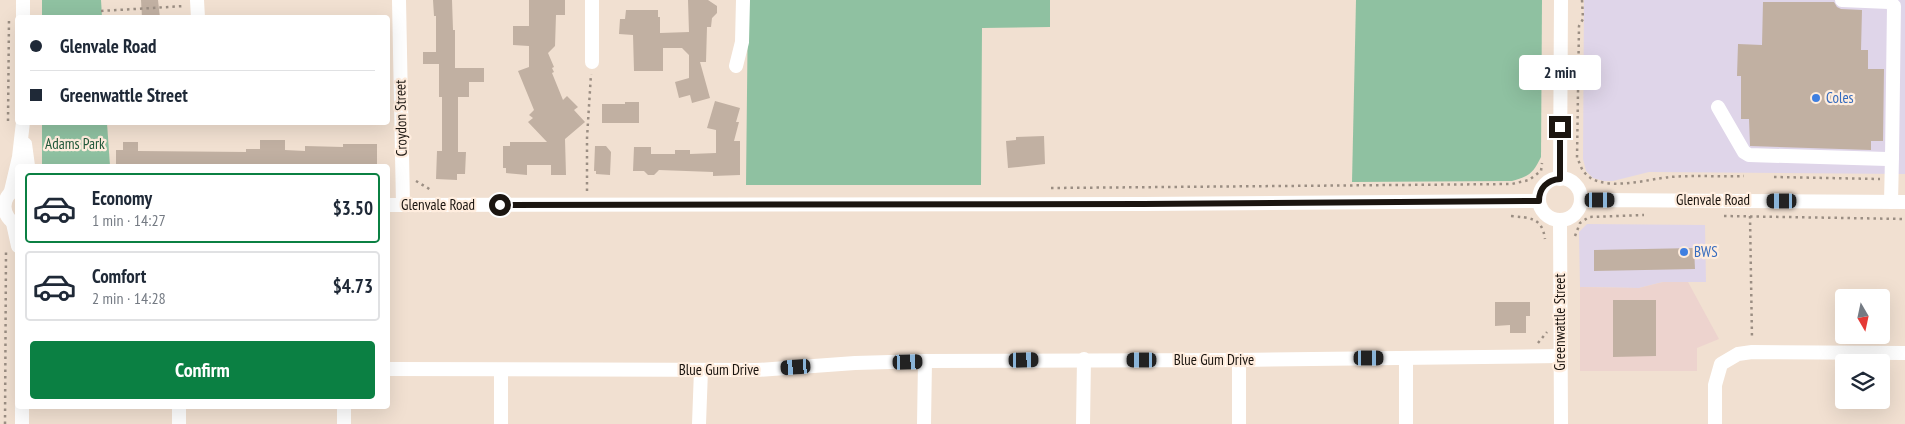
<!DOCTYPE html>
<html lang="en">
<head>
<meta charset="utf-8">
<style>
  body { margin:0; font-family:"PT Sans Narrow",sans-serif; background:#f6f6f7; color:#1f2937; height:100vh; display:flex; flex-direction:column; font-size:19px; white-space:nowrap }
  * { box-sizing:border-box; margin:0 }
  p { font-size:16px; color:#747a83 }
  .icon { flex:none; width:28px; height:28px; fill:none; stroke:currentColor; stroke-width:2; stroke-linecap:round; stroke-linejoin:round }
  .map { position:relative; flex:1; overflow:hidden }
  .side { position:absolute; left:15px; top:164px; width:375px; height:245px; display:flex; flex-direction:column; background:#fff; border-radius:5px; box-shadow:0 5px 20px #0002 }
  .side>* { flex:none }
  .top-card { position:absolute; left:15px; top:15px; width:375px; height:110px; border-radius:5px; box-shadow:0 5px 20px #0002; display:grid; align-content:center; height:110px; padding:0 15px; background:#fff }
  .needle { width:32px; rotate:171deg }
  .fabs { position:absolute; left:1835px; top:289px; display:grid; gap:10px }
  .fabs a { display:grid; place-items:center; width:55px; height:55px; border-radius:5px; background:#fff; box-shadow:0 5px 20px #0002; font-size:25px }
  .end { position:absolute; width:22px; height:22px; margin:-11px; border:6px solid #1b1510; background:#fff; box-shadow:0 0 0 2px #fff }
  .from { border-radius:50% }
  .bubble { position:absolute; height:35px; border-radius:5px; background:#fff; box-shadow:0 5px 20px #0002; font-size:16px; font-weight:700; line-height:35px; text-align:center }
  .car { position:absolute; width:15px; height:30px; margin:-15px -8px; border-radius:6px; box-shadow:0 0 4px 1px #0007; background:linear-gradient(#222 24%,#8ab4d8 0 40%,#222 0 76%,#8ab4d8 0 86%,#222 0) }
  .top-card b { display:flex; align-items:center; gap:18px; height:48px; font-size:19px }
  .top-card b+b { border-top:1px solid #e0e1e3 }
  .top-card i { width:12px; height:12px; background:#1f2937 }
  ul { padding:9px 0 0; list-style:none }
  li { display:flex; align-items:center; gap:15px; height:70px; margin:0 10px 8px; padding:0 5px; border:2px solid #e0e1e3; border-radius:5px }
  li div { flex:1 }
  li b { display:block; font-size:19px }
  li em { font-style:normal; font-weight:700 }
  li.on { border-color:#0b8043 }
  li>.icon { width:45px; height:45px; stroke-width:1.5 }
  .primary-button { display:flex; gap:10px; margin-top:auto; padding:10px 15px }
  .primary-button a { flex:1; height:58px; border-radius:5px; background:#0b8043; color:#fff; font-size:20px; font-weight:700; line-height:58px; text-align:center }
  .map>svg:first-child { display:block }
</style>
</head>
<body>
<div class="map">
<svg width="1905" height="424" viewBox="0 0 1905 424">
  <rect width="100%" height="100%" fill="#f1e0d1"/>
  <g fill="#dfd5e9">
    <path d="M1584,0H1905V174L1649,172L1613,181H1604L1593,178L1586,171L1583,159Z"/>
    <path d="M1587,224L1705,225L1706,282H1663L1639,288L1580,287L1579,232Z"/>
  </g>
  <path fill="#edd3ce" d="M1663,282H1688L1719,339L1697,348V371H1580V287L1639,288Z"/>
  <g fill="#8fc1a1">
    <path d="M42,0H101L102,17H42Z"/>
    <path d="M748,0H1050V27L982,28L981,185H746Z"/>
    <path d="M1356,0H1542L1541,157C1533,173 1530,176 1512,181L1352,182Z"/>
    <path d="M42,123H107L110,166H42Z"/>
  </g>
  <g fill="#c1b0a2">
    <path d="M141,0H158L160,18H142Z"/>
    <path d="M433,0H452L453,30H455V68H484V82H469V97H458V152H466L465,174H457V180L436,179L437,151H442V97H439V64H423V52H436V16H434Z"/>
    <path d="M529,0H565V15H556L555,46L548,53L554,67L552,68L554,72L552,73L563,100L567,96L578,107L574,110L585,122L565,139L566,175H551V165H527V175L506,173V168H503V146H510V142H547L528,122L533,118L529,115L534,110L518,71L529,67V46L513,45V26H529Z"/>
    <path d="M688,0H708L717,6V13L712,18L711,27H707L706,62H700L710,98L692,103L690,95L679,98L675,82L689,78V55L682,48H663V71H634L633,35L619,34L620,19H625L626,10H658V17H660V33L689,32Z"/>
    <path d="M1763,2H1834L1837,7L1841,9L1862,10L1861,50H1868V69H1884L1883,141H1871V150L1750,146L1749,119H1741V76H1737L1738,44L1762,45Z"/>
    <path d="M715,101L740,108L736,122H739L734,141H740V175L713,176V172L659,170L654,175H648L644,171H633L634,147H651V154H675V150H690V154L716,153V130L707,128Z"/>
    <path d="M625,102H639V123H602V104H625Z"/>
    <path d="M1044,136L1045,164L1008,168L1006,141L1016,140V137Z"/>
    <path d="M260,140H285V150L305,151V146L343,147V144H377V166H116V150H123V142H138V151L246,152V149H260Z"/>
    <path d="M595,146H606L611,152L610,175L596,174V171H594Z"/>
    <path d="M1694,248L1695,269L1594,271V250Z"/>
    <path d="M1613,300H1656V356L1613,357Z"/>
    <path d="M1495,302H1530V316H1526V333H1510V325L1495,326Z"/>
  </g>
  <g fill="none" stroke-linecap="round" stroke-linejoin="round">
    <g stroke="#9b8e83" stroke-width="2.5" stroke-dasharray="2.5 4" stroke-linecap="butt">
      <path d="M1582,0L1583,19L1579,26L1577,158C1579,161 1580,165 1582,169C1597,195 1647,179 1670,177C1695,175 1720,177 1744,176"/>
      <path d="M101,11L185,6"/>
      <path d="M8,121L9,19"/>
      <path d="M1774,177L1880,179"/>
      <path d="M416,181L431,190"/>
      <path d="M1051,188L1512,184L1529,180L1541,171L1542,163"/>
      <path d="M587,191V138L591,74"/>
      <path d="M1511,216C1530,218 1542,217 1545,239"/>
      <path d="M1724,216L1905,219"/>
      <path d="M1750,216L1752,339"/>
      <path d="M1575,236L1580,223L1589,217L1644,215"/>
      <path d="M1538,343L1547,332"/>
      <path d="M5,424L6,251"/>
    </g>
    <g stroke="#fff" stroke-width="14">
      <path d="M23,0V18"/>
      <path d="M197,0L198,18"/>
      <path d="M399,0L403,205"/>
      <path d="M592,62V0"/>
      <path d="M736,66L742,42L743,0"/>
      <path d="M1718,107L1744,152L1749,155L1887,159L1892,157L1894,6L1889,2L1842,0"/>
      <path d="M25,144L28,166"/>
      <circle cx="1560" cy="199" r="21"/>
      <path d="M1560,179L1561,0"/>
      <path d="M18,188C0,196 0,217 18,225"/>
      <path d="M11,191L19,157L23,122"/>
      <path d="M1581,201L1600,200L1905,202"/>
      <path d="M1891,202L1892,157"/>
      <path d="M388,205L1143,204L1539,201"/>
      <path d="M1560,220L1561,424"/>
      <path d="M13,223L18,246"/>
      <path d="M1406,358V424"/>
      <path d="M1239,360V424"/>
      <path d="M388,369L757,370L855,363L925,361L1239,360L1560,356"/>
      <path d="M22,424V406"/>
      <path d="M179,424V406"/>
      <path d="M344,424V406"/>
      <path d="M501,424V370"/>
      <path d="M699,424L701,370"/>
      <path d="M924,424L925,361"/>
      <path d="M1083,424L1084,359"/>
      <path d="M1715,424V385L1721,364L1738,354L1752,352L1905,353"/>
    </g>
  </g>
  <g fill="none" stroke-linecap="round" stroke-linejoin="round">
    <path stroke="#1b1510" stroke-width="6" d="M500,205L1143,204L1539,201C1539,188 1547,180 1560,179V127"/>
  </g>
  <g fill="#3f7fe0" stroke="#ffedde" stroke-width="2">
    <circle cx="1816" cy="98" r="5"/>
    <circle cx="1684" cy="252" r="5"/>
  </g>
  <g text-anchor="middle" stroke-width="4.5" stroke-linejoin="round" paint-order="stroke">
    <g font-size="15" fill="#366cbe" stroke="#ffedde" text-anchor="start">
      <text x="1826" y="103">Coles</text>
      <text x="1694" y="257">BWS</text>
    </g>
    <g font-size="15" fill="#1b1510" stroke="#ffedde">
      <text transform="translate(401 118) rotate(-91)" y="5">Croydon Street</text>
      <text x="1713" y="205">Glenvale Road</text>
      <text x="438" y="210">Glenvale Road</text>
      <text transform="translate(1560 322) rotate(-90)" y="5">Greenwattle Street</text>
      <text x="1214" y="365">Blue Gum Drive</text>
      <text x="719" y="375">Blue Gum Drive</text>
    </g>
    <g font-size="15" fill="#22593a" stroke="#ffedde">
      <text x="75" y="149">Adams Park</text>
    </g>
  </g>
</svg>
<div class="fabs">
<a><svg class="needle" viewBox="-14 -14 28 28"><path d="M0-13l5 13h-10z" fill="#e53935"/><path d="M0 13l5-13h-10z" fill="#747a83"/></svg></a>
<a><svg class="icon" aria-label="layers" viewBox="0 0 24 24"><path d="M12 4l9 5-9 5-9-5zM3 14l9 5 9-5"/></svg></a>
</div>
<i class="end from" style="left:500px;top:205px"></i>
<i class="end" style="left:1560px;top:127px"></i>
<div class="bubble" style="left:1519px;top:55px;width:82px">2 min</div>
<i class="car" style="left:1600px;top:200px;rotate:90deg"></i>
<i class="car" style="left:1782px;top:201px;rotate:270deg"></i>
<i class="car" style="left:1369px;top:358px;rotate:90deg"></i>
<i class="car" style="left:1024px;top:360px;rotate:89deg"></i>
<i class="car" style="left:1142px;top:360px;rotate:270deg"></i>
<i class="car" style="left:908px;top:362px;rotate:88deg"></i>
<i class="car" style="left:796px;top:367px;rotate:266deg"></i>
<div class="top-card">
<b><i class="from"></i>Glenvale Road</b>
<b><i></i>Greenwattle Street</b>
</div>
<section class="side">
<ul>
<li class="on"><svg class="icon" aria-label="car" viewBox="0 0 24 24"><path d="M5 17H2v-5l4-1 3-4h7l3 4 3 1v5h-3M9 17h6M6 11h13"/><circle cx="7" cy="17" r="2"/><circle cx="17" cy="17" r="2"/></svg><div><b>Economy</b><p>1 min · 14:27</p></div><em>$3.50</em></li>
<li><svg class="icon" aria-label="car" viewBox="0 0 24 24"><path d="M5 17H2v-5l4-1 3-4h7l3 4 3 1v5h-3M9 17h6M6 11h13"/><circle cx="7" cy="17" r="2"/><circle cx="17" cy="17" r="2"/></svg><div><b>Comfort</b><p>2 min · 14:28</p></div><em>$4.73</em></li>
</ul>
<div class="primary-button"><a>Confirm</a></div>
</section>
</div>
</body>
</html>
